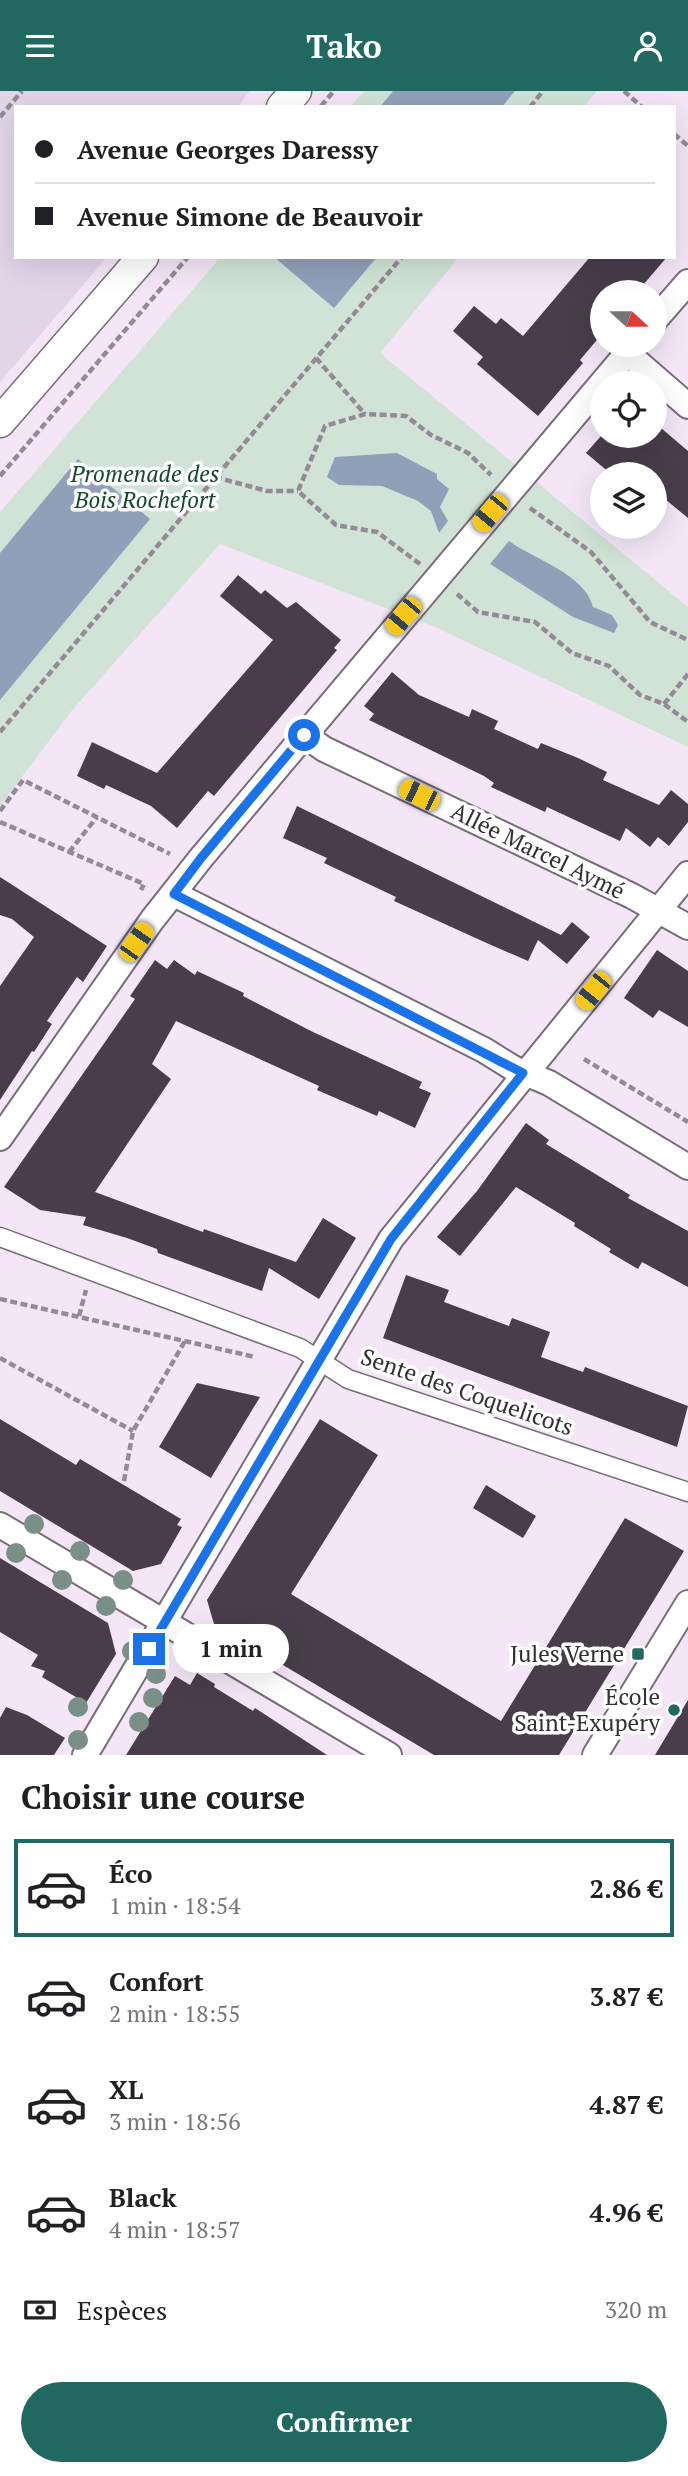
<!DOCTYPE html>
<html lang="fr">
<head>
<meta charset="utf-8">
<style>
  body { margin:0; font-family:"PT Serif",serif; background:#f6f6f6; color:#202124; height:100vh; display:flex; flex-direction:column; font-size:26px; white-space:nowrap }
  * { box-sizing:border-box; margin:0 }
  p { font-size:23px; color:#757577 }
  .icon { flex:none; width:38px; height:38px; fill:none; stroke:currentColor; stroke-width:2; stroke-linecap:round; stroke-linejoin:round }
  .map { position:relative; height:1664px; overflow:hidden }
  .sheet { display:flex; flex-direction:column; background:#fff; flex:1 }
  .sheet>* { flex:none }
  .banner { position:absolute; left:14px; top:14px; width:662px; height:154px; border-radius:0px; box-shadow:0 7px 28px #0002; display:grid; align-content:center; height:154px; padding:0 21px; background:#fff }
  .needle { width:46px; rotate:111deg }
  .controls { position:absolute; left:590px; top:189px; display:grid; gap:14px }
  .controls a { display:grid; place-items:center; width:77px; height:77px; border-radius:50%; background:#fff; box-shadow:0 7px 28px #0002; font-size:35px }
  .end { position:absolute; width:32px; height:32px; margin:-16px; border:9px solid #1a73e8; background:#fff; box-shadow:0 0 0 4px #fff }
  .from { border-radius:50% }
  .bubble { position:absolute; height:49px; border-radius:24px; background:#fff; box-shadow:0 7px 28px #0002; font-size:23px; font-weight:700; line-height:49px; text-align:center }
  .car { position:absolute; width:21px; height:42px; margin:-21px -10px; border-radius:9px; box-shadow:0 0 5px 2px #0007; background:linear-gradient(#f5c518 24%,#345 0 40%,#f5c518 0 76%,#345 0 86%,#f5c518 0) }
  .banner b { display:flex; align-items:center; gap:24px; height:66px; font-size:26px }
  .banner b+b { border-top:2px solid #e0e0e0 }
  .banner i { width:18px; height:18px; background:#202124 }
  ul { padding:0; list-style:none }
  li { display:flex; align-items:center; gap:21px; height:98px; margin:0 14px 10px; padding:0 7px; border:4px solid transparent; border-radius:0px }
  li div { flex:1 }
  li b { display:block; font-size:26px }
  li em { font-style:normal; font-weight:700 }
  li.selected { border-color:#216960 }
  li>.icon { width:63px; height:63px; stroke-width:1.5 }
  h2 { padding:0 21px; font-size:32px; line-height:84px }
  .pay { display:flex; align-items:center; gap:18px; height:77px; padding:0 21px; font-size:26px }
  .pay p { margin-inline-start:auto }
  .primary-button { display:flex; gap:14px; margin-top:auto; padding:14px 21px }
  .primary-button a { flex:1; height:80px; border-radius:42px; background:#216960; color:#fff; font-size:28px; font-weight:700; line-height:80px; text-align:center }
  header { display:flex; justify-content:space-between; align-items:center; height:91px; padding:0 21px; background:#216960; color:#fff; font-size:32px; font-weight:700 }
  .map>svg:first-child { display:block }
</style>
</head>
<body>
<header><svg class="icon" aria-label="menu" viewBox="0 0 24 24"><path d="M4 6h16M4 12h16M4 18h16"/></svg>Tako<svg class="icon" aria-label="person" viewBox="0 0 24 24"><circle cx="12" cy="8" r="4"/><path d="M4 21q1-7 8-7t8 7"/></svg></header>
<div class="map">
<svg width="688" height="1664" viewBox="0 0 688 1664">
  <rect width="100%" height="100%" fill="#f4e6f7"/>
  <path fill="#e3d5e8" d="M0,0H250L237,16H16V166H107L0,291Z"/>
  <g fill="#d1e3d7">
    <path d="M364,0H597L584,16H350Z"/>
    <path d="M221,166H459L380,262L688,516V656L435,536L220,453L73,618L0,715V421Z"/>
  </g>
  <g fill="#91a0b9">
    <path d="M393,0H515L502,16H380Z"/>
    <path d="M274,166H377L334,217Z"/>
    <path d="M397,362L437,383V388L449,398L440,416L448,430L439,442L431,420L418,410L382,395L339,394L327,386L335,366Z"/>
    <path d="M78,368L150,428L0,609V462Z"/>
    <path d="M509,450C535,469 585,483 593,516L612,524L618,534L614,542L573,526L490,473Z"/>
  </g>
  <g fill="#493d4b">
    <path d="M590,166H667L637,201H602V243L580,269L583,272L538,325L477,273L483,266L453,240L474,215L496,233L501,227L523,245Z"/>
    <path d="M654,331L688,360V427L654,399V383H611L586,362L601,345H654Z"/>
    <path d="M238,484L261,503L265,499L287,517L296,511L341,549L334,557L337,559L214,705L208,700L177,737L151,715L106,694L104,698L77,685L92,651L157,682L273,549L220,505Z"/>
    <path d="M392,581L419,604L469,626L472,618L498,630L494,638L538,658L541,652L578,667L607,681L603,689L659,714L671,699L688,713V731L669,755L658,746L650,756L626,737L620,750L547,716L545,721L491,696L494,692L484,685L369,629L374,623L364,615Z"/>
    <path d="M297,715L561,844L572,831L590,846L567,873L538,849L528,870L491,854L394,810L396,806L324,772L327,767L283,747Z"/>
    <path d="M0,786L107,855L83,891L77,886L47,930L52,933L34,961L32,960L0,1009V895L34,846L12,828L0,824Z"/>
    <path d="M657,859L688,880V936L659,919L653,927L624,907Z"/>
    <path d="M155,869L167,878L174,869L195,884L197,880L244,902L243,905L313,941L422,991L419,997L431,1002L415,1037L379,1020L377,1025L317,999L319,995L176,930L152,973L171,988L95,1101L203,1141L204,1138L296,1171L323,1127L356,1147L319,1208L269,1177L262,1200L158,1162L157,1158L127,1147L83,1134L86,1126L40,1119L4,1096L135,908L130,905Z"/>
    <path d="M526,1032L549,1049L546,1053L630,1104L628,1107L688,1140V1196L642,1171L638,1178L609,1161L611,1158L574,1135L575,1132L516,1096L460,1165L437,1146L477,1100Z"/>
    <path d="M406,1184L449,1199L444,1211L509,1235L512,1227L550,1241L541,1266L583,1281L585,1276L688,1315L677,1356L383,1247Z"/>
    <path d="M197,1292L260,1306L211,1387L159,1356Z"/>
    <path d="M0,1328L76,1374L80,1368L181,1428L177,1434L182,1436L161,1473L133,1480L0,1400Z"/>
    <path d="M320,1328L378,1364L291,1503L501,1630L625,1427L684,1460L559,1664H434L214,1533L207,1509Z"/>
    <path d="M486,1394L536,1425L523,1447L473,1417Z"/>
    <path d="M0,1467L108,1532L116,1563L86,1612L42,1586L45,1580L31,1575L38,1564L0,1541Z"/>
    <path d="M197,1582L215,1593L214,1596L253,1620L255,1617L327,1664H126L175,1585L190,1594Z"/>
    <path d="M688,1609V1664H655Z"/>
    <path d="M6,1616L27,1624L65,1647L54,1664H0V1627Z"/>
  </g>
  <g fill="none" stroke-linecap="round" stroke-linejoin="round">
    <g stroke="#796c7b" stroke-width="21">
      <path id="pedestrian" d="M0,1146L300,1257L348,1288L688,1401"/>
    </g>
    <g stroke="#796c7b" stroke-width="28">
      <g id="minor">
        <path d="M654,230L688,191"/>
        <path d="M627,262L688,315"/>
        <path d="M304,644L324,658L632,805L688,836"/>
        <path d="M174,803L484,959L513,977L549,992L688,1076"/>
        <path d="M0,1047L152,829L201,767L634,254"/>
        <path d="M0,1434L389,1664"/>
        <path d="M85,1664L391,1148L688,783"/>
        <path d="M595,1664L688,1512"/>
      </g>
    </g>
    <g stroke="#796c7b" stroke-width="33">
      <g id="tertiary">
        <path d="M282,16L296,0"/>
        <path d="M0,331L143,166"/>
      </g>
    </g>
    <g stroke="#938a95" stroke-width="4.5" stroke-dasharray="7 3.5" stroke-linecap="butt">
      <path d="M624,0L642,16"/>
      <path d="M321,15L334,0"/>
      <path d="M530,16L543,0"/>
      <path d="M0,26L22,0"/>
      <path d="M674,43L688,55"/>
      <path d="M316,267L365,323"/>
      <path d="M0,385L188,166"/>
      <path d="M215,386L267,400H298"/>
      <path d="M530,417L591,461L650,531L688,549"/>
      <path d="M420,473L377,441L336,434L298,400L325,335L365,323L406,325L431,344L468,362L491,384"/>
      <path d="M457,503L478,521L535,531L572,562L609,575L640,604L664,613L688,631"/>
      <path d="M664,613L688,583"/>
      <path d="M0,641L402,166"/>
      <path d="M0,720L23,689L170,763"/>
      <path d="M0,731L144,793L141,799"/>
      <path d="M69,761L97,726"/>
      <path d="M584,968L688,1031"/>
      <path d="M0,1208L255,1266"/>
      <path d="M79,1225L86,1199"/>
      <path d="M0,1267L133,1340"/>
      <path d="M124,1390L133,1340L185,1250"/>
    </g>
    <use href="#pedestrian" stroke="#fff" stroke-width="18"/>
    <use href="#minor" stroke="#fff" stroke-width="24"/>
    <use href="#tertiary" stroke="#fff" stroke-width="30"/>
  </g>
  <g fill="#7a8f87">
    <circle cx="34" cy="1433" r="10"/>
    <circle cx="80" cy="1460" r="10"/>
    <circle cx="16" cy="1462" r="10"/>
    <circle cx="62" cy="1489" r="10"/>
    <circle cx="123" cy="1489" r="10"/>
    <circle cx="106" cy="1515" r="10"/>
    <circle cx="132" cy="1560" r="10"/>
    <circle cx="156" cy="1583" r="10"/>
    <circle cx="153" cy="1607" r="10"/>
    <circle cx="78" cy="1616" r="10"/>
    <circle cx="139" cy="1631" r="10"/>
    <circle cx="78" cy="1649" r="10"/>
  </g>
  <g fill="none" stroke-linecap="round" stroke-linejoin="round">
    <path stroke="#1a73e8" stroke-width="9" d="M149,1558L391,1148L523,982L174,803L201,767L304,644"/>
  </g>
  <g fill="#216960" stroke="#fff" stroke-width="2.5">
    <rect x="631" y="1556" width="14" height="14" rx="3.5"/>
    <circle cx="674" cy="1619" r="7"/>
  </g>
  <g text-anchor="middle" stroke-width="7" stroke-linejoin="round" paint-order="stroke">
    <g font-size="23" font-style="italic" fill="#17472c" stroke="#fff">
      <text x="145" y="391">Promenade des<tspan x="145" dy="26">Bois Rochefort</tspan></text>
    </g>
    <g font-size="23" fill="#342f35" stroke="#fff">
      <text transform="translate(538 760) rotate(26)" y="8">Allée Marcel Aymé</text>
      <text transform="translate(467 1301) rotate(19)" y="8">Sente des Coquelicots</text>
    </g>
    <g font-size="23" fill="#342f35" stroke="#fff" text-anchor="end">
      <text x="624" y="1571">Jules Verne</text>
      <text x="660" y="1614">École<tspan x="660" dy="26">Saint-Exupéry</tspan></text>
    </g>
  </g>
</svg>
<div class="controls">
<a><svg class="needle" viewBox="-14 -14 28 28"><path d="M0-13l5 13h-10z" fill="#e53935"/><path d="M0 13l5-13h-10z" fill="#757577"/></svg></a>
<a><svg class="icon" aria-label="locate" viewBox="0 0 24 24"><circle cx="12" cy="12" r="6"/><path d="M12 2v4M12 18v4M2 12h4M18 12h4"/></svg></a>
<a><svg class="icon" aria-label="layers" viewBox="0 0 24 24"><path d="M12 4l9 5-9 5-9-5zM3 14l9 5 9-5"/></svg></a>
</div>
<i class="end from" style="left:304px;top:644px"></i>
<i class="end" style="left:149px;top:1558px"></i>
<div class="bubble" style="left:173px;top:1533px;width:116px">1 min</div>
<i class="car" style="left:490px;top:422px;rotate:220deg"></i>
<i class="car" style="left:403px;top:525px;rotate:220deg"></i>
<i class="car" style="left:419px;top:704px;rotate:296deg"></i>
<i class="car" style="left:136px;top:851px;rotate:35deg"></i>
<i class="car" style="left:593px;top:900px;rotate:219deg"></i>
<div class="banner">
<b><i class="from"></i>Avenue Georges Daressy</b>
<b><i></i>Avenue Simone de Beauvoir</b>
</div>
</div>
<section class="sheet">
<h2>Choisir une course</h2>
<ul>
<li class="selected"><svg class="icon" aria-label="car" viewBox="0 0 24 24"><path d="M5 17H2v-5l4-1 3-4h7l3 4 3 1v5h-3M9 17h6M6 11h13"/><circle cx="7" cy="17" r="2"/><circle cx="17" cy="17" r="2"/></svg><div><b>Éco</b><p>1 min · 18:54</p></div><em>2.86 €</em></li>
<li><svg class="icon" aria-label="car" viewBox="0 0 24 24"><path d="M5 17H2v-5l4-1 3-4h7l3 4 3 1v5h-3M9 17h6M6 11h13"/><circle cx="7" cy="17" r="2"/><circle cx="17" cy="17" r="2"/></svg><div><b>Confort</b><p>2 min · 18:55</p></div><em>3.87 €</em></li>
<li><svg class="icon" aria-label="car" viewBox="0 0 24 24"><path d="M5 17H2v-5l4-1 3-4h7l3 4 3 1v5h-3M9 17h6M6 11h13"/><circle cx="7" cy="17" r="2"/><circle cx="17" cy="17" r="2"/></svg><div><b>XL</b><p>3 min · 18:56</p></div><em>4.87 €</em></li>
<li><svg class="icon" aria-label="car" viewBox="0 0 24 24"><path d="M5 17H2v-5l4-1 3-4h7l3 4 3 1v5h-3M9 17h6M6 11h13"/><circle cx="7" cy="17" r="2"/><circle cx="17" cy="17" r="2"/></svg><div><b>Black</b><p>4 min · 18:57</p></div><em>4.96 €</em></li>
</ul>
<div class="pay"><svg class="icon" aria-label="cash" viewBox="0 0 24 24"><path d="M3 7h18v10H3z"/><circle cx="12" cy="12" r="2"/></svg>Espèces<p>320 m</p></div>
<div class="primary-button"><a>Confirmer</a></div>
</section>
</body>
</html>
